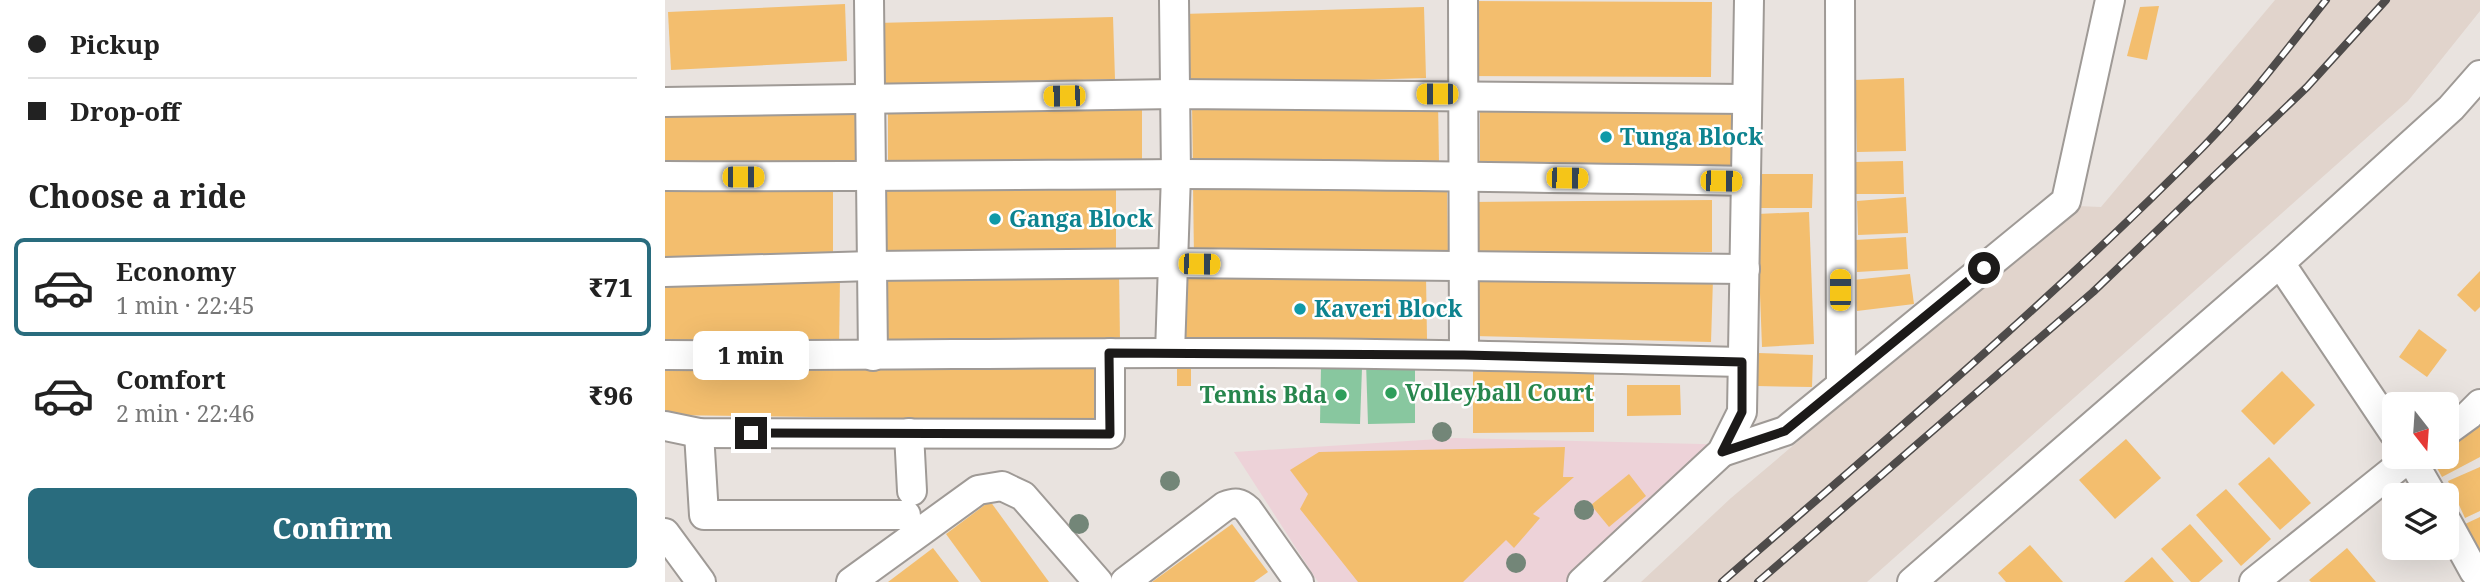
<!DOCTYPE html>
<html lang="en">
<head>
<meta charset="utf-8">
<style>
  body { margin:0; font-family:"Noto Serif",serif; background:#f2f2f2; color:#222; height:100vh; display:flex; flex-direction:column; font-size:26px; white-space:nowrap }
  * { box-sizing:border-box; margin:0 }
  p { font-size:23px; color:#767676 }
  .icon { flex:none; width:38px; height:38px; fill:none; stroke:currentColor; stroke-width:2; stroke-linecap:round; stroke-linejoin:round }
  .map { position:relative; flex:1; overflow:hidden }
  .drawer { display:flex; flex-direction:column; background:#fff; width:665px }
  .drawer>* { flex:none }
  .banner { display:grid; align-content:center; height:154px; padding:0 28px; background:#fff }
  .needle { width:46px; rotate:163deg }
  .controls { position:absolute; left:1717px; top:392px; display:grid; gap:14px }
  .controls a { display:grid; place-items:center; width:77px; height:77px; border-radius:10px; background:#fff; box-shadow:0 7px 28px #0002; font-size:35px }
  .end { position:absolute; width:32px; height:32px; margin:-16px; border:9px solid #1c1a19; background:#fff; box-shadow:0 0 0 4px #fff }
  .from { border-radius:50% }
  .bubble { position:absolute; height:49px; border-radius:10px; background:#fff; box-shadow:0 7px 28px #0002; font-size:23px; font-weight:800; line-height:49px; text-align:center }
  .car { position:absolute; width:21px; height:42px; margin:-21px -10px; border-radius:9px; box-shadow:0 0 5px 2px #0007; background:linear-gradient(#f5c518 24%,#345 0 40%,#f5c518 0 76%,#345 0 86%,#f5c518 0) }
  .banner b { display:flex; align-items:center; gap:24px; height:66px; font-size:26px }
  .banner b+b { border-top:2px solid #e0e0e0 }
  .banner i { width:18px; height:18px; background:#222 }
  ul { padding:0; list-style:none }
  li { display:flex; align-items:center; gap:21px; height:98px; margin:0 14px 10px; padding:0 14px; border:4px solid transparent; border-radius:10px }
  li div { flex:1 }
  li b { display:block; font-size:26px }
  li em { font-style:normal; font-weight:800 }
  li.on { border-color:#296c7e }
  li>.icon { width:63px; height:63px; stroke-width:1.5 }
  h2 { padding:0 28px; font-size:32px; line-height:84px }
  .action { display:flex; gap:14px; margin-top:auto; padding:14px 28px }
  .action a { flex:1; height:80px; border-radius:10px; background:#296c7e; color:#fff; font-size:28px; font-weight:800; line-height:80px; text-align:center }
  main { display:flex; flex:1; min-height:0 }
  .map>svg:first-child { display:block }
</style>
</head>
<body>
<main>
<section class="drawer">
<div class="banner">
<b><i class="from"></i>Pickup</b>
<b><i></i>Drop-off</b>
</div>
<h2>Choose a ride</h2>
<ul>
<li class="on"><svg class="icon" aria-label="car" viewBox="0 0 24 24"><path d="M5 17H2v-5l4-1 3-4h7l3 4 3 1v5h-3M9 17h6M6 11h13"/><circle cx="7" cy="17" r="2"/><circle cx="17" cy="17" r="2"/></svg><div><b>Economy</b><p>1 min · 22:45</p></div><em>₹71</em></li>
<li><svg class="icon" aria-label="car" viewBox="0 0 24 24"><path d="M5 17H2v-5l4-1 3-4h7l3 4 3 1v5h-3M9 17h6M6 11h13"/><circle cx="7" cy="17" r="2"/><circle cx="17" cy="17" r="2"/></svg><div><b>Comfort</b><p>2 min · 22:46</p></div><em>₹96</em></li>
</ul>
<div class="action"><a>Confirm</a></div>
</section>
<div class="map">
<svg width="1815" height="582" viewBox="0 0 1815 582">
  <rect width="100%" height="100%" fill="#e9e3df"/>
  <path fill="#edd2d8" d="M790,438L1078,445L913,582H653L569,452Z"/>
  <path fill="#e1d4cc" d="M1610,0H1815V11L1743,101L1202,582H976L1066,498L1412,206L1436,207Z"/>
  <g fill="#88c79f">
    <path d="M750,361V423L703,424L701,362Z"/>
    <path d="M656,366L697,368L695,424L655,423Z"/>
  </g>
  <g fill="#f3be6e">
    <path d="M802,1L1047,2L1046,77L801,76Z"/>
    <path d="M180,4L182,61L6,70L3,12Z"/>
    <path d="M1494,6L1482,60L1462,56L1475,7Z"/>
    <path d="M759,7L761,78L519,85L517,14Z"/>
    <path d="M448,17L450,79L212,85L211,23Z"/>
    <path d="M1239,78L1241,151L1192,152L1190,80Z"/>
    <path d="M773,99L774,164L528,169L527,104Z"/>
    <path d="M477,100V166L223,168V102Z"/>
    <path d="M1068,101V171L815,173V103Z"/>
    <path d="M193,109L199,171H0V110Z"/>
    <path d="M1238,161L1239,194H1190L1189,162Z"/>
    <path d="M1091,174H1148L1147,208H1091Z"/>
    <path d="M451,182V253L209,256V185Z"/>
    <path d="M782,182L783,255L529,258L528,185Z"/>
    <path d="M168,185V257L0,258V186Z"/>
    <path d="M1241,197L1243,233L1193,235L1192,201Z"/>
    <path d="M1047,200V252L805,254V202Z"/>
    <path d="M1144,212L1149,344L1097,347L1092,214Z"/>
    <path d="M1241,237L1243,269L1192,272L1190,240Z"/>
    <path d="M454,270L455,342L218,348L217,276Z"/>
    <path d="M1815,271V307L1810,312L1792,295Z"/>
    <path d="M811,274L1048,279L1046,342L809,336Z"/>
    <path d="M1245,274L1249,304L1192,311L1188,280Z"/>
    <path d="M0,275L175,276L174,352H0Z"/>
    <path d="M761,276L762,340L508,343V279Z"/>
    <path d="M1754,329L1782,350L1762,377L1734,357Z"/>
    <path d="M1093,353L1148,355L1147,387L1092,386Z"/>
    <path d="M437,361L433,421L0,415V363Z"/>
    <rect x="512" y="366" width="14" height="20"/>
    <path d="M929,367V432L808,433V369Z"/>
    <path d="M1617,371L1650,405L1609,445L1576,411Z"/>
    <path d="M962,385H1015L1016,415L962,416Z"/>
    <path d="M1815,423V457L1777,477L1766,457H1782V441Z"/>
    <path d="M1461,439L1496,478L1450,519L1414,480Z"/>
    <path d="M900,447L898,477H909L868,514L875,518L849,548L841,540L798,582H693L635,509L643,494L625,470L654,452Z"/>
    <path d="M1604,457L1646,503L1615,530L1573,484Z"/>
    <path d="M1815,467V511L1800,518L1783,481Z"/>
    <path d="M964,474L981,496L944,527L926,505Z"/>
    <path d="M1561,489L1606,539L1576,566L1531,515Z"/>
    <path d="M325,501L384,582H316L281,534Z"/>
    <path d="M1815,517V550L1810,552L1798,525Z"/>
    <path d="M567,524L603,572L589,582H487Z"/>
    <path d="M1525,524L1558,561L1534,582H1526L1496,549Z"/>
    <path d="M1365,545L1398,582H1341L1333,573Z"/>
    <path d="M268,548L294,582H223Z"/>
    <path d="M1682,548L1711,582H1646L1644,580Z"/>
    <path d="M1487,557L1509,582H1459Z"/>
  </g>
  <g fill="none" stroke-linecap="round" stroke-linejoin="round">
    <g stroke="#9f9a96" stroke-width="32">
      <g id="minor">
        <path d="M204,0L208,356"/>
        <path d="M798,0L799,355"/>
        <path d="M1175,0L1176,385"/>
        <path d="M0,102L510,94L1082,99"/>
        <path d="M0,176C170,177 341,175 511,174C701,174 891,178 1081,181"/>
        <path d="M1615,263L1729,433"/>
        <path d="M0,272L207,266L508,263L1080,269"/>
        <path d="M505,353L511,174L509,0"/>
        <path d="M0,355C168,356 336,353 503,353C695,352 886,357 1077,362"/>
        <path d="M0,426L34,433L445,434V353"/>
        <path d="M1782,431L1804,415L1815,404"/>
        <path d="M34,433L39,515H241"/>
        <path d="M244,433L247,491"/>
        <path d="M1057,452L1120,431L1401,201L1445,0"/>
        <path d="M1745,457L1767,495"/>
        <path d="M1782,522L1809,571H1815"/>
        <path d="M0,533L36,582"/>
        <path d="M186,582L313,490L337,486L358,496L433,582"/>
        <path d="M460,582L560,506C570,502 575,502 583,510L634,582"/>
        <path d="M917,582L1057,452L1077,412L1084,0"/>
        <path d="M1247,582L1615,263L1786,108L1815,75"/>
        <path d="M1589,582L1745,457"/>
      </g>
    </g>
    <use href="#minor" stroke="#fff" stroke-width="28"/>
    <g stroke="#4e4b4a" stroke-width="8">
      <g id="rail">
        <path d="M1057,582C1220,440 1387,300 1539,146C1583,101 1622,49 1661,0"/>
        <path d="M1093,582L1428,292L1642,87L1721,0"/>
      </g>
    </g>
    <use href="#rail" stroke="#fff" stroke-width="5" stroke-dasharray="16" stroke-linecap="butt"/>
  </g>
  <g fill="#738678">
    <circle cx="777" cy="432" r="10"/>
    <circle cx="505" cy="481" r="10"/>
    <circle cx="919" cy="510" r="10"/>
    <circle cx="414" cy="524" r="10"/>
    <circle cx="851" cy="563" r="10"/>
  </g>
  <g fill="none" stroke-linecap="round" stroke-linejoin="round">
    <path stroke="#1c1a19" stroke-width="9" d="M86,433L445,434L444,353L799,355L1077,362V412L1057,452L1120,431L1319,268"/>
  </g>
  <g fill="#0f9aa8" stroke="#fff" stroke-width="2.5">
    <circle cx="941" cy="137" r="7"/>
    <circle cx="330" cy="219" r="7"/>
    <circle cx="635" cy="309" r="7"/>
  </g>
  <g fill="#2e9e5b" stroke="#fff" stroke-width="2.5">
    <circle cx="726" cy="393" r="7"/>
    <circle cx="676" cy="395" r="7"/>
  </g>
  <g text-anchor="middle" stroke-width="5" stroke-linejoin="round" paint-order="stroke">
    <g font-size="23" font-weight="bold" fill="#0d838f" stroke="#fff" text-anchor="start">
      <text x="955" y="145">Tunga Block</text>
      <text x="344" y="227">Ganga Block</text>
      <text x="649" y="317">Kaveri Block</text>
    </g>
    <g font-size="23" font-weight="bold" fill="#27864d" stroke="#fff" text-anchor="start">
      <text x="740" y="401">Volleyball Court</text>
      <text x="662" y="403" text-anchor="end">Tennis Bda</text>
    </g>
  </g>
</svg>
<div class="controls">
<a><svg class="needle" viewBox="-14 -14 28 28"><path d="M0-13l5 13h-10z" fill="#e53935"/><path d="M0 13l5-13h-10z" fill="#767676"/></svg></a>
<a><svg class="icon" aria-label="layers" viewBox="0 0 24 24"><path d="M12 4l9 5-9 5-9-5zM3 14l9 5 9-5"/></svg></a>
</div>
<i class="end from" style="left:1319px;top:268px"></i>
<i class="end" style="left:86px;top:433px"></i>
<div class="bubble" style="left:28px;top:331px;width:116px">1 min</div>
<i class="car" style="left:772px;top:94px;rotate:270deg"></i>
<i class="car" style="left:399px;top:96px;rotate:269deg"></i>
<i class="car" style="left:78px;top:177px;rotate:90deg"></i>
<i class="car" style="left:902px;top:178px;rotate:91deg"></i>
<i class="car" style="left:1056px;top:181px;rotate:91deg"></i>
<i class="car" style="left:534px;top:264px;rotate:91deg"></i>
<i class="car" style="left:1175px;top:290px;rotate:0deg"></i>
</div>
</main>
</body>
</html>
